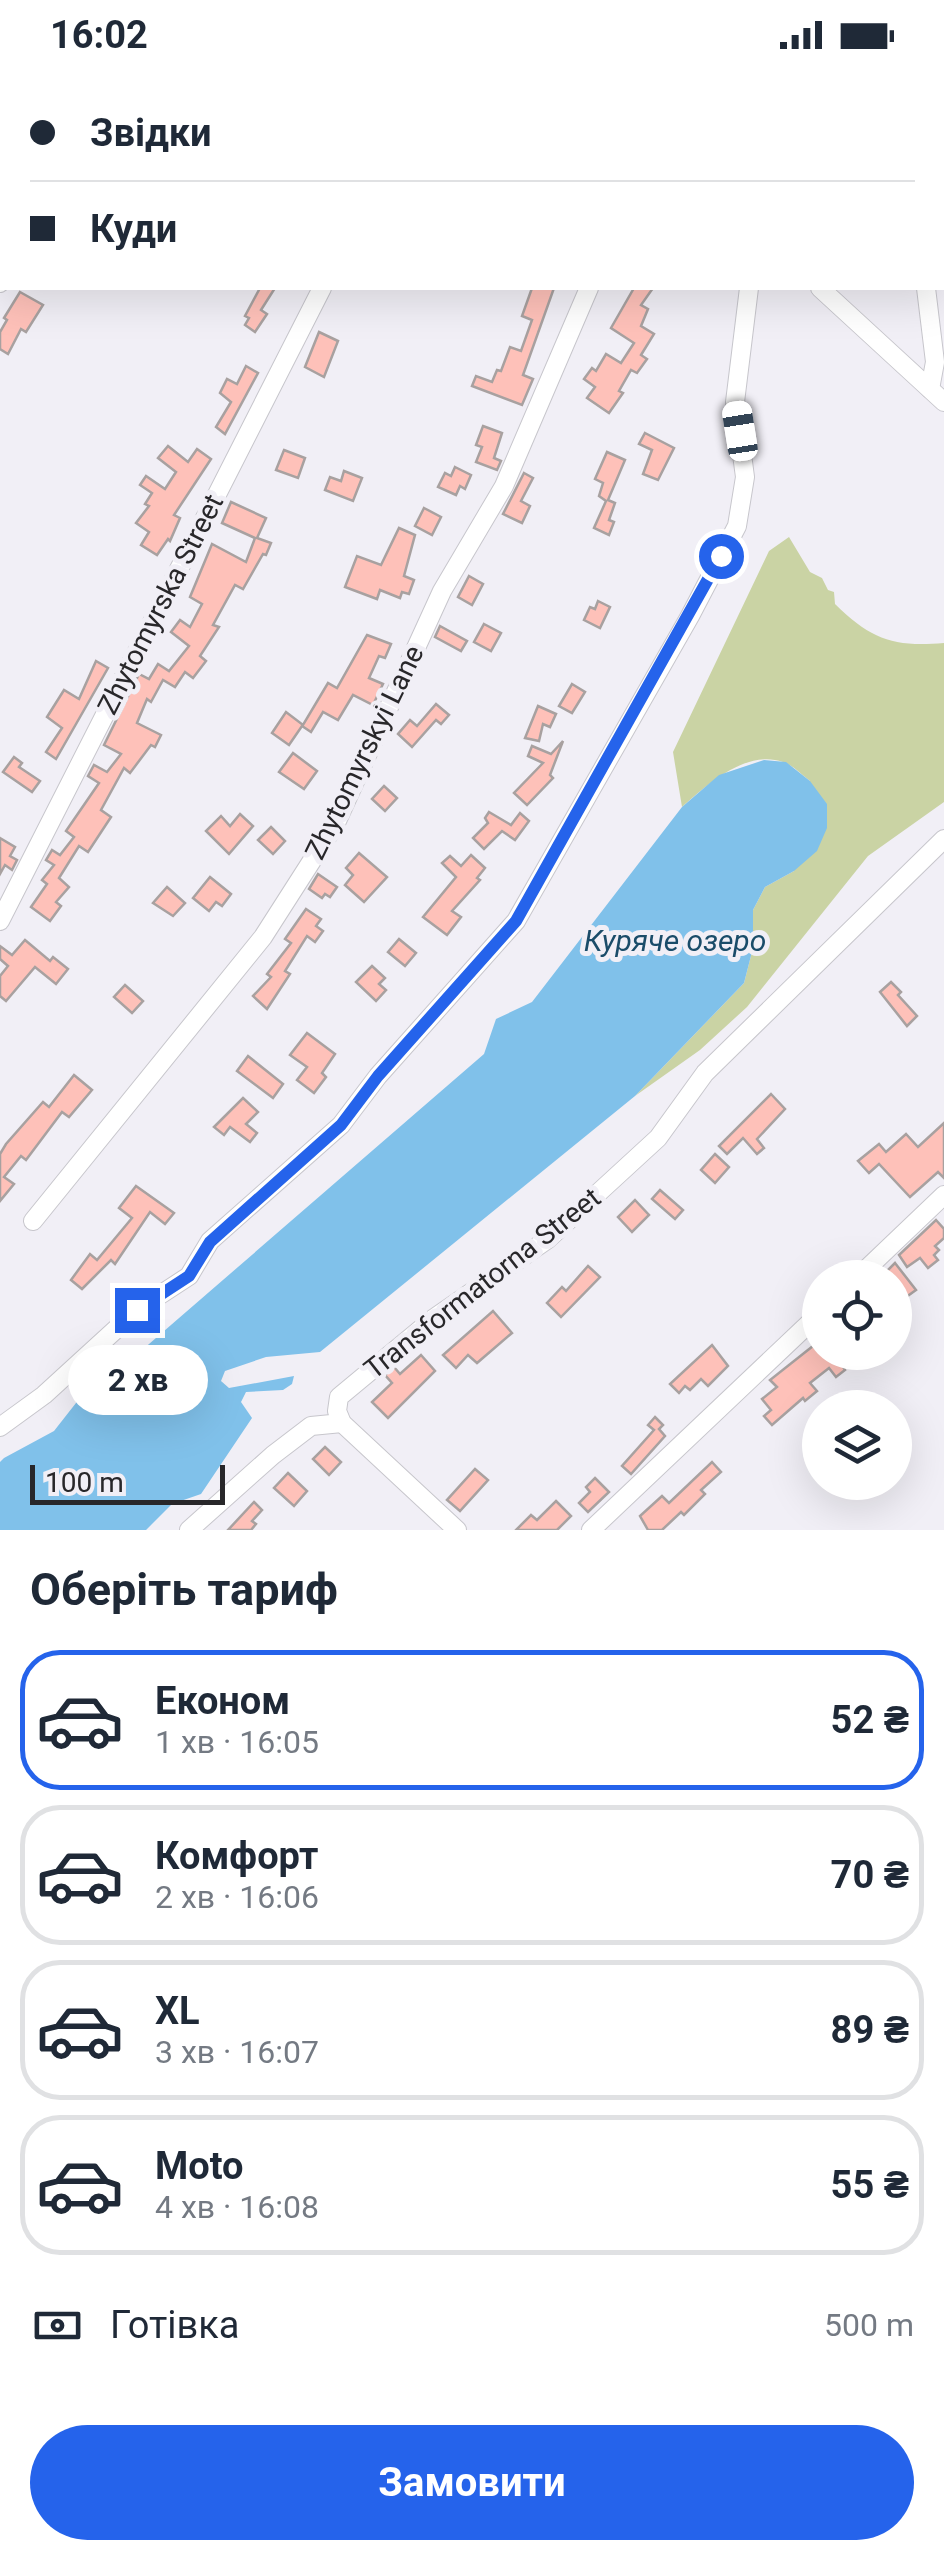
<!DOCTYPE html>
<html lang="uk">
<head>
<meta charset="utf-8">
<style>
  body { margin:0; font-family:Roboto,sans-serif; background:#f2f2f3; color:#1f2937; height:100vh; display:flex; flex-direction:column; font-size:38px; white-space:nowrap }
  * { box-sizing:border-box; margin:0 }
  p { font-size:32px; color:#747a83 }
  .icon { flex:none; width:55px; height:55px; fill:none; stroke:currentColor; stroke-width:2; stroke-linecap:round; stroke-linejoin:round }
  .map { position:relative; height:1460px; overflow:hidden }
  .drawer { display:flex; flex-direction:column; background:#fff; flex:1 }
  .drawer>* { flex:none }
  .guide { position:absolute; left:0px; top:0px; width:945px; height:220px; box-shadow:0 10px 40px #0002; display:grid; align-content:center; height:220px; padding:0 30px; background:#fff }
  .fabs { position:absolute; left:802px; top:1190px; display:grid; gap:20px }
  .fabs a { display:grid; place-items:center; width:110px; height:110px; border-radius:50%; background:#fff; box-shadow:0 10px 40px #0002; font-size:50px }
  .scale { position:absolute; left:30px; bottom:25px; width:195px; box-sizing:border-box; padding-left:10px; border:5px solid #28272a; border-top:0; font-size:28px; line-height:35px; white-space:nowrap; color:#28272a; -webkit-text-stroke:8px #f1eff6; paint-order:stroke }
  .end { position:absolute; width:45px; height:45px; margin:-22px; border:12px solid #2563eb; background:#fff; box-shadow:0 0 0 5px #fff }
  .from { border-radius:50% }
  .bubble { position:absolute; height:70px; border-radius:35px; background:#fff; box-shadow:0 10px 40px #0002; font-size:32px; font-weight:700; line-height:70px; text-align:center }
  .car { position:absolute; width:30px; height:60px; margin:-30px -15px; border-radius:12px; box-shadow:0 0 8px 2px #0007; background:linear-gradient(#fff 24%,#345 0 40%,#fff 0 76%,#345 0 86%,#fff 0) }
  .guide b { display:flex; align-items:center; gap:35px; height:95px; font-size:38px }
  .guide b+b { border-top:2px solid #e0e1e3 }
  .guide i { width:25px; height:25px; background:#1f2937 }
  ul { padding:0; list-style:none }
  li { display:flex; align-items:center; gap:30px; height:140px; margin:0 20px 15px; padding:0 10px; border:5px solid #e0e1e3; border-radius:40px }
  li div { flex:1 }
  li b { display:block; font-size:38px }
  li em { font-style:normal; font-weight:700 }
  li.selected { border-color:#2563eb }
  li>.icon { width:90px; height:90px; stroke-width:1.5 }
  h2 { padding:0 30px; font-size:45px; line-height:120px }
  .pay { display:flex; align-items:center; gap:25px; height:110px; padding:0 30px; font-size:38px }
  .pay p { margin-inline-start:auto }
  .primary-button { display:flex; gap:20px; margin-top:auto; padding:20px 30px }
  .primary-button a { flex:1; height:115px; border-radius:60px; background:#2563eb; color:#fff; font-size:40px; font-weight:700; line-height:115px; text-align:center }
  .status { display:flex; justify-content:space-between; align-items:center; height:70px; padding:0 50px; background:#fff; direction:ltr }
  .status svg { height:28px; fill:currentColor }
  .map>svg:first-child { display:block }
</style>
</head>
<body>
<div class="status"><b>16:02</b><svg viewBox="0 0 49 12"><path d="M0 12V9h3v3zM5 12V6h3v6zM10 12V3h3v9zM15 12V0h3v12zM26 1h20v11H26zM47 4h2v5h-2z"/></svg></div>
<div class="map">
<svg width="944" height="1460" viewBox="0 0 944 1460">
  <rect width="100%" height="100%" fill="#f1eff6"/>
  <path fill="#cad3a4" d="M789,467L810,502L822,508L828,520L834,522L835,534C872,570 893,577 944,573V732L868,786L747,937L700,980L635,1026L744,913L753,878V840L765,817L794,801L810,711C802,705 793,695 783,692C746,679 707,715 682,737L673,682L769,481Z"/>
  <path fill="#80c1ea" d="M764,690L786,692L810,711L827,734V758L817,781L794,801L765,817L753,840V878L744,913L635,1026L320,1282L266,1287L225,1301L221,1311L229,1318L294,1306L292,1314L283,1320L246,1322L241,1332L252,1348L201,1424L172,1434L146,1460H0V1392L4,1388L54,1361L94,1310L119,1300L484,984L496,949L532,932L682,737L719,705Z"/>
  <g fill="#fec1b9" stroke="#a8a1a0" stroke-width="2.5">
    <path d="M260,218H275L261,240L267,244L255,262L245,255L249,248L245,246Z"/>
    <path d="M532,218H554L523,305L533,309L522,335L472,316L476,306L492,312L497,300L501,301L510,277L521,281L532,250L522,246Z"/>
    <path d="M634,218H653L641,235L648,239L641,256L654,264L641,285L647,289L637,303L631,300L619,321L623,323L609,343L587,328L595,317L584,309L592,298L596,301L606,284L621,293L634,273L611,258Z"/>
    <path d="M20,222L43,235L26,262L21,259L8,284L0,279V262L7,250L4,248Z"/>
    <path d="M319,262L338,271L324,307L305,297Z"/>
    <path d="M246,296L258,303L225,364L216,357L231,332L220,323L227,309L237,314Z"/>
    <path d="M483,356L502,363L494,388L501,391L497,400L476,392L482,377L476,375Z"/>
    <path d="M645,363L674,378L658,410L643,404L652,380L639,374Z"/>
    <path d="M168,376L188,392L197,379L211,389L174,445L180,448L170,471L168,469L157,485L141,475L149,462L136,453L149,436L145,434L152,423L140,415L146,406L165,419L176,402L158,388Z"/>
    <path d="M284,380L305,388L298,408L276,400Z"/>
    <path d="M607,382L625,390L608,430L615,433L609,450L614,452L609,465L594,458L606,431L599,426L603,413L595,409Z"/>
    <path d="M455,397L471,405L465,419L460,416L456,425L438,417L445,403L451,406Z"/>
    <path d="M344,401L362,408L353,431L325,420L330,407L341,411Z"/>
    <path d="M524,403L533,408L521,431L530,436L522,453L503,444Z"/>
    <path d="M231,432L266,448L257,468L271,473L266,485L263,484L243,519L235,515L213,555L219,557L200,586L206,591L193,608L185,602L175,617L163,610L151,632L147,629L137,653L161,665L155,677L151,675L130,703L124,698L101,740L111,747L88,782L79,776L59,808L69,817L56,832L61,836L50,851L31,837L47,814L42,810L54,795L46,790L52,780L60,785L74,767L66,761L99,713L88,706L94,695L107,702L121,684L104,675L139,604L149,609L158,594L169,601L189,576L171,562L180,550L190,557L202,534L190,527L212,474L246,492L255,468L222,453Z"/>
    <path d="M424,438L441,447L432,465L415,456Z"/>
    <path d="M399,458L415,465L404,506L414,510L409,524L402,522L400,528L380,520L377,529L345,517L357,486L381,495Z"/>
    <path d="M469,506L483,514L472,535L458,527Z"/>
    <path d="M598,531L610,537L600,558L584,550L590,537L595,539Z"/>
    <path d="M484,554L501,563L491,581L474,572Z"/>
    <path d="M440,556L467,571L461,581L435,567Z"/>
    <path d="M367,565L391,574L385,588L379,586L369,608L383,614L373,635L353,625L338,650L323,642L311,662L302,656L289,675L272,663L286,642L303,655L328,613L337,618Z"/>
    <path d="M96,591L108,598L56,689L46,682L62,658L47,647L64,620L79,629Z"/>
    <path d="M572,614L585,622L572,643L559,636Z"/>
    <path d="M436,634L449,645L441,654L436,650L412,677L398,664L410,650L417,656Z"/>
    <path d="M538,636L556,644L550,657L543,654L539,671L525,668Z"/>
    <path d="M563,671L550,705L553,708L527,735L514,723L543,693L528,686L532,676L551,684Z"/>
    <path d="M293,683L317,701L304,719L279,702Z"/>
    <path d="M14,687L22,693L19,697L40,711L32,722L3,702Z"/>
    <path d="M384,716L397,728L385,741L372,729Z"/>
    <path d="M489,742L511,755L520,743L529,751L515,770L502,761L484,779L473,768L488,753L485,748Z"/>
    <path d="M240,744L253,756L229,784L206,761L221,746L230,756Z"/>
    <path d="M271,757L285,771L273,784L258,770Z"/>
    <path d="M0,768L15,777L10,786L17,790L12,800L5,795L0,804Z"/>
    <path d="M359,783L387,807L364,832L345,815L353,805L346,798Z"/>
    <path d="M471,785L485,798L477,808L480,810L452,841L461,847L447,865L423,847L456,807L442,793L450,786L461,796Z"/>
    <path d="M318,804L337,817L330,827L325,824L322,828L309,819Z"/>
    <path d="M210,807L231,824L222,836L216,832L209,841L193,828Z"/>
    <path d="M167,817L185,833L173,846L153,833Z"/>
    <path d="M306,839L321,849L316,856L323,861L315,872L307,866L285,901L290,904L267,939L253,926L271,907L267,904L291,873L285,869Z"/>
    <path d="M399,869L416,883L405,896L388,882Z"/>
    <path d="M25,870L50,891L53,887L68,899L56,914L35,897L6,931L0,926V906L8,896L0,889V876L12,885Z"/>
    <path d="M372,896L385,908L379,914L386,920L376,931L356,912Z"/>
    <path d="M891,912L901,922L898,925L917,946L907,956L880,922Z"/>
    <path d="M125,915L143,931L132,943L114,927Z"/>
    <path d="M307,963L335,984L322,1003L326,1007L314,1023L297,1010L307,997L290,985Z"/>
    <path d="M248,986L283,1014L273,1028L237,1001Z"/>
    <path d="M74,1005L92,1020L69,1047L62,1042L26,1090L21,1086L4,1107L14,1114L0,1131V1084L6,1074L43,1032L49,1037Z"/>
    <path d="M771,1024L785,1039L757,1069L764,1078L757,1084L743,1068L727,1084L719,1076Z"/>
    <path d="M243,1028L258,1042L246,1054L257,1063L250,1072L230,1057L224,1065L214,1057Z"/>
    <path d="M944,1053V1108L938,1102L910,1127L879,1094L869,1103L858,1091L879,1074L886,1082L906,1064L918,1077Z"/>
    <path d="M715,1084L729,1097L715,1113L701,1100Z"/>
    <path d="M136,1116L174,1143L165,1154L150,1142L115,1194L111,1190L82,1219L71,1210L90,1184L97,1190L132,1148L119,1138Z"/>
    <path d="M660,1120L683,1140L675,1149L652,1129Z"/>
    <path d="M635,1130L649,1145L632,1162L618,1147Z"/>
    <path d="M936,1150L944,1159V1168L935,1176L939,1180L934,1185L938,1190L928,1198L920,1188L907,1197L899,1185Z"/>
    <path d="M895,1193L916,1220L902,1230L895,1221V1208H880Z"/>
    <path d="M588,1196L600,1207L561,1247L547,1233L562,1217L566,1221Z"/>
    <path d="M493,1241L512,1263L477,1293L468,1285L456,1298L443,1285Z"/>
    <path d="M712,1275L728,1296L708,1316L701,1309L690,1320L685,1316L679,1323L670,1314Z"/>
    <path d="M813,1276L819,1282H859L842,1295L845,1300L836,1307L829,1298L810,1313L817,1321L805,1331L803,1328L772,1355L764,1346L771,1340L762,1329L777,1317L770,1310Z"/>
    <path d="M421,1285L435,1301L388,1348L372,1332L392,1313L385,1305L394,1297L400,1304Z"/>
    <path d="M655,1347L663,1355L659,1359L665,1366L631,1404L622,1396L654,1360L648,1355Z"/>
    <path d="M325,1377L341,1392L329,1405L313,1389Z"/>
    <path d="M712,1392L721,1402L701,1420L705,1424L684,1445L681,1442L662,1460H648L640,1446L662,1426L669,1433Z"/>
    <path d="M475,1399L488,1410L460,1441L447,1430Z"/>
    <path d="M288,1403L307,1421L294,1436L274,1418Z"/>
    <path d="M595,1408L609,1422L588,1442L579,1433L590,1422L586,1417Z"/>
    <path d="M556,1431L571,1446L557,1460H516L531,1445L537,1450Z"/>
    <path d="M254,1432L262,1440L252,1451L256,1454L251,1460H228Z"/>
  </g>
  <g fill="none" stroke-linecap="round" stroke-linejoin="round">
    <g stroke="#c7c6cc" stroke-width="20">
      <g id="minor">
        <path d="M102,0L105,2"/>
        <path d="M251,2L252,0"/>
        <path d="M450,2L451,0"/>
        <path d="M735,2L736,0"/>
        <path d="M0,213L2,208"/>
        <path d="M820,218L944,332"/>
        <path d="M926,218L935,292L930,319"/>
        <path d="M0,851L322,218"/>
        <path d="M33,1151L263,867L336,753L442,521L504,416L589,218"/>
        <path d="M857,1208L944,1125"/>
        <path d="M0,1357L44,1325L137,1240L189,1206L210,1171L341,1055L378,1006L516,851L690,546L737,456L745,407L735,332L749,218"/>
        <path d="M189,1460L273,1385L311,1356L342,1353"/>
        <path d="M457,1460L342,1353L337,1341L339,1327L433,1249L548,1169L658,1068L705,1003L944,769"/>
        <path d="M591,1460L820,1243"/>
      </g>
    </g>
    <use href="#minor" stroke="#fff" stroke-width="18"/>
  </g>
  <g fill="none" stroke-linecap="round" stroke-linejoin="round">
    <path stroke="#2563eb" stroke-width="12" d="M137,1240L189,1206L210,1172L341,1055L378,1006L516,851L721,486"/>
  </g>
  <g text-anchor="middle" stroke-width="10" stroke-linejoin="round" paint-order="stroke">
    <g font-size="28" fill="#28272a" stroke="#f1eff6">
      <text transform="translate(160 534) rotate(-63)" y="10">Zhytomyrska Street</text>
      <text transform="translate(364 682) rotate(-64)" y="10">Zhytomyrskyi Lane</text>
      <text transform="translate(482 1213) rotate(-38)" y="10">Transformatorna Street</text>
    </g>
    <g font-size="30" font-style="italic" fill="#1a4c69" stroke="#f1eff6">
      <text x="675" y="881">Куряче озеро</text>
    </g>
  </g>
</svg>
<div class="fabs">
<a><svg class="icon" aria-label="locate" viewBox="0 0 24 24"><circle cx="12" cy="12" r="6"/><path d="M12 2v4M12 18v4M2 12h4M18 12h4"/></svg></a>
<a><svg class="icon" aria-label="layers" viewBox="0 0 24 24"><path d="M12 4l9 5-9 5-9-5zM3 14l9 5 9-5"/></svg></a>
</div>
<div class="scale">100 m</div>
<i class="end from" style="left:721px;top:486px"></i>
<i class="end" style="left:137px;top:1240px"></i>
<div class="bubble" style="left:68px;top:1275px;width:140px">2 хв</div>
<i class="car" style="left:740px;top:361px;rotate:351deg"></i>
<div class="guide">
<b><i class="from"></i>Звідки</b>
<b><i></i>Куди</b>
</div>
</div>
<section class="drawer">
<h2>Оберіть тариф</h2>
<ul>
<li class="selected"><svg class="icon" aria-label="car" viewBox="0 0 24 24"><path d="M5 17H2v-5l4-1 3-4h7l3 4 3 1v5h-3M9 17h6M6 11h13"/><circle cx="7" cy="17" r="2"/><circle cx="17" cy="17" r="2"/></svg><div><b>Економ</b><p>1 хв · 16:05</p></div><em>52 ₴</em></li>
<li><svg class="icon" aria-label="car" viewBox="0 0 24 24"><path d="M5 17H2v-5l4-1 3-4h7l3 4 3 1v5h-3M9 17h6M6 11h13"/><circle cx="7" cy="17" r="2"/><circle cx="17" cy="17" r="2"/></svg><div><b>Комфорт</b><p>2 хв · 16:06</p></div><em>70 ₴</em></li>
<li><svg class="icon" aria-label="car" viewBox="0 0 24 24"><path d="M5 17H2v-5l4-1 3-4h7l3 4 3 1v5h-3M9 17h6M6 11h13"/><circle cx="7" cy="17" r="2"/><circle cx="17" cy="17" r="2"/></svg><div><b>XL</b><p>3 хв · 16:07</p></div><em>89 ₴</em></li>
<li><svg class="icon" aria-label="car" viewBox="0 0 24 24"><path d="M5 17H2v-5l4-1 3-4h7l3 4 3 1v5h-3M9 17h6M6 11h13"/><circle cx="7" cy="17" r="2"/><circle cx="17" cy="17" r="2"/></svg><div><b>Moto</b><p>4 хв · 16:08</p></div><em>55 ₴</em></li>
</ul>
<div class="pay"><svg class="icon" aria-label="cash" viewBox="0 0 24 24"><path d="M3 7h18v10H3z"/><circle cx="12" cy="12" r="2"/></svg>Готівка<p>500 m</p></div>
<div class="primary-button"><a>Замовити</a></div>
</section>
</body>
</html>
